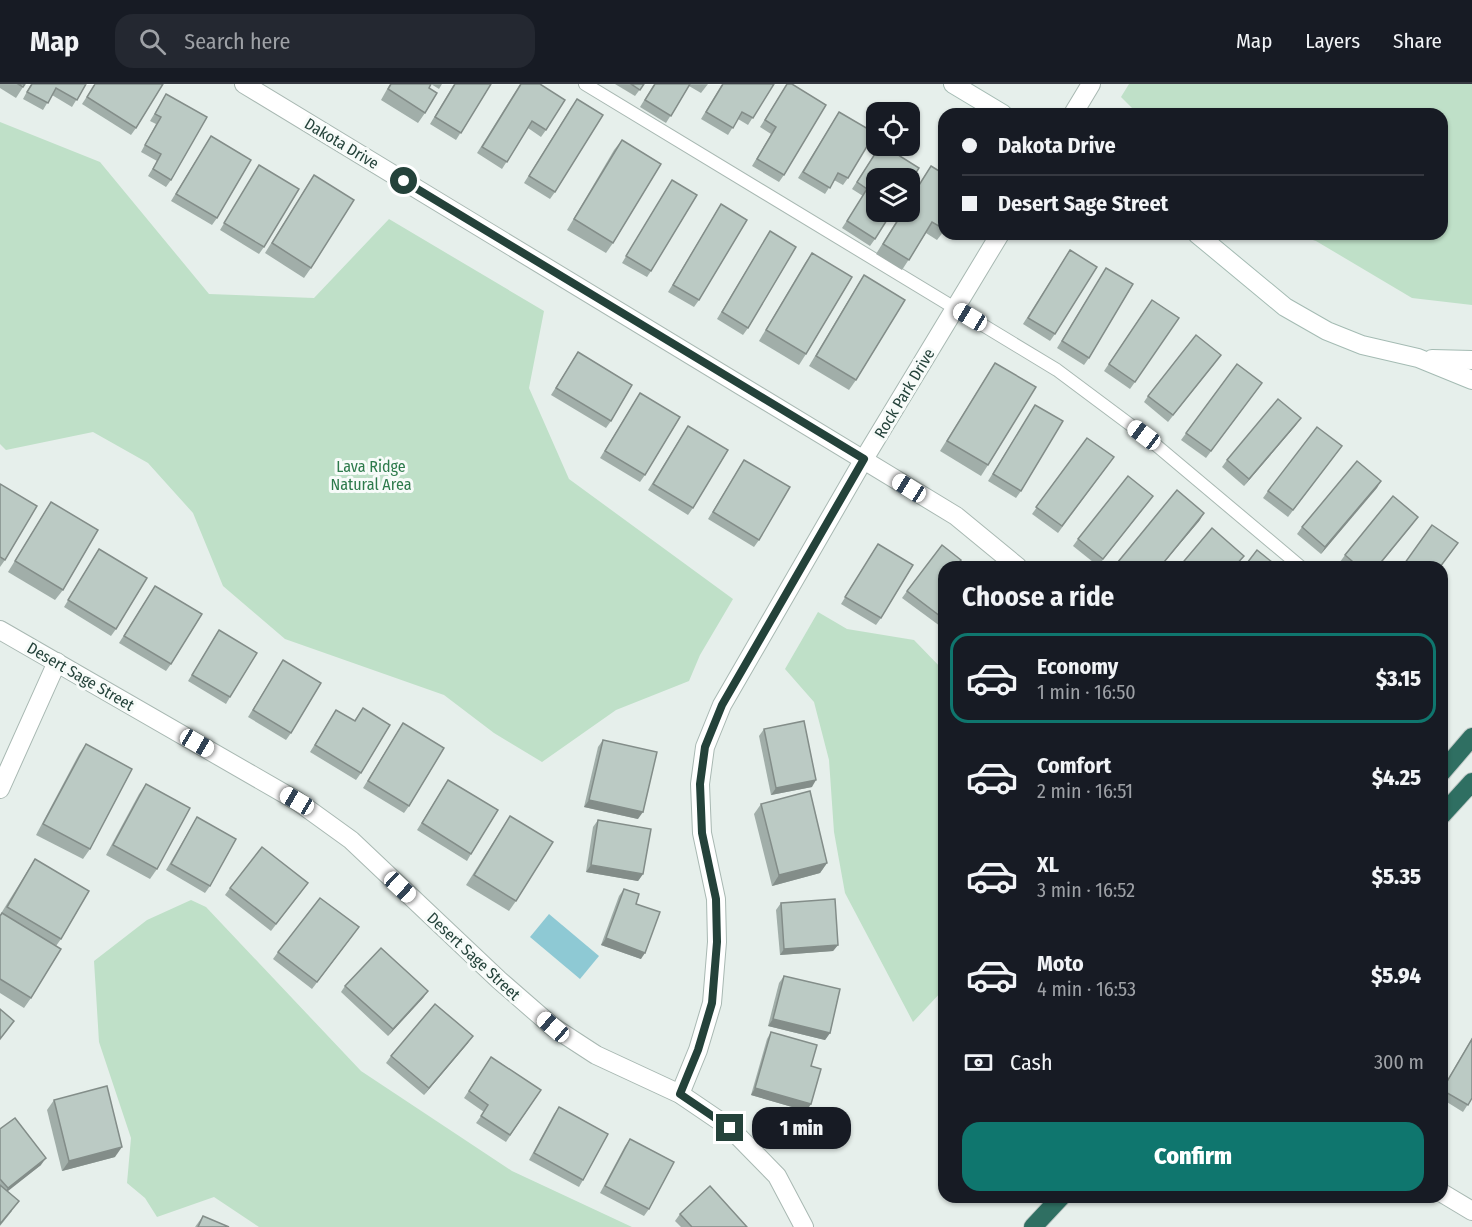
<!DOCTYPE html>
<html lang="en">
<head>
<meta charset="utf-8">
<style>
  body { margin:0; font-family:"Fira Sans Condensed",sans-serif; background:#242831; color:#f1f3f6; height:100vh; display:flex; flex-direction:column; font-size:22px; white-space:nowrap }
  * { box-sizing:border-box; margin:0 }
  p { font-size:20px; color:#9ea1a6 }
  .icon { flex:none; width:33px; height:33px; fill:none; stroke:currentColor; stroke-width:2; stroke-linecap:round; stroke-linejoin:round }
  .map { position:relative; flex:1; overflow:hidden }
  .details { position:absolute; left:938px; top:477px; width:510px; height:642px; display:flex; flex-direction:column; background:#171b24; border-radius:18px; box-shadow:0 2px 4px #0004 }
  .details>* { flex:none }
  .banner { position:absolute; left:938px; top:24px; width:510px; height:132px; border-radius:18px; box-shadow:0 2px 4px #0004; display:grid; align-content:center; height:132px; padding:0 24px; background:#171b24 }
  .fabs { position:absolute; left:866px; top:18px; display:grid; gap:12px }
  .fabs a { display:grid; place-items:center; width:54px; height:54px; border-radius:12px; background:#171b24; box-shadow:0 2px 4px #0004; font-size:30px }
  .end { position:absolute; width:27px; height:27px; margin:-14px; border:8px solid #24423a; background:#fff; box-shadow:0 0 0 3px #fff }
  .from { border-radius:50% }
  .bubble { position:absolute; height:42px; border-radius:18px; background:#171b24; box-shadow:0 2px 4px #0004; font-size:20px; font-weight:800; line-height:42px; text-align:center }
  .car { position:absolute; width:18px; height:36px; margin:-18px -9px; border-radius:8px; box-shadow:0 0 4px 2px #0007; background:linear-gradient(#fff 24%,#345 0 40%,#fff 0 76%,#345 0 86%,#fff 0) }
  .banner b { display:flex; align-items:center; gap:21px; height:57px; font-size:22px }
  .banner b+b { border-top:2px solid #363941 }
  .banner i { width:15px; height:15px; background:#f1f3f6 }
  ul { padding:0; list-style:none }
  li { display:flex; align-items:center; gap:18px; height:90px; margin:0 12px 9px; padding:0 12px; border:3px solid transparent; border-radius:18px }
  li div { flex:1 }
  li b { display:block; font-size:22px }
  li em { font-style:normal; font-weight:800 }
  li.current { border-color:#0f766e }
  li>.icon { width:54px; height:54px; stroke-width:1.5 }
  h2 { padding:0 24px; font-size:27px; line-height:72px }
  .pay { display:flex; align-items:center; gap:15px; height:66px; padding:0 24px; font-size:22px }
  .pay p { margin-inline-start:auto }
  .primary-button { display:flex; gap:12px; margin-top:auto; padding:12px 24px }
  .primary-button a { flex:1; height:69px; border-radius:18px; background:#0f766e; color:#fff; font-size:24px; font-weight:800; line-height:69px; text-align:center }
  header { display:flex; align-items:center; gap:36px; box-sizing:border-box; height:84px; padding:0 30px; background:#171b24; border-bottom:2px solid #363941 }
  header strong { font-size:28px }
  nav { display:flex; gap:33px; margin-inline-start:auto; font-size:21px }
  .search { width:420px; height:54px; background:#242831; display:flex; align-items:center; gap:15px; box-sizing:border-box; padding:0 21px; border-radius:18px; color:#9ea1a6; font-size:22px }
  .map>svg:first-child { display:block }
</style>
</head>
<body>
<header>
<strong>Map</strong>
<div class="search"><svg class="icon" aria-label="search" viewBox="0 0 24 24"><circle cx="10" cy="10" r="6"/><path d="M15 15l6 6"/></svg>Search here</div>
<nav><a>Map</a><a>Layers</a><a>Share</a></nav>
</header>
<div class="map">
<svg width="1472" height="1143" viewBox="0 0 1472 1143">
  <rect width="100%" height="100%" fill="#e6efeb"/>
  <g fill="#bfe0c8">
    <path d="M1129,0H1472V221L1412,214L1316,157L1294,150H1442V30H1138L1121,13Z"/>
    <path d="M0,38L100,78L209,210L314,214L389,135L544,227L529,304L569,395L733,515L700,571L689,597L616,626L542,678L494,649L444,611L285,555L223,502L193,429L148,379L93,348L6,366L0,360Z"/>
    <path d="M818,528L847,545L914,556L943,586V906L913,938L845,809L834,748L829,676L814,618L785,585Z"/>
    <path d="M191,816L206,823L361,987L512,1087L632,1143H259L214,1113L157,1133L145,1114L127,1099L131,1054L99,958L94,877L147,836Z"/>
  </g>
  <path fill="#8ec9d4" d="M549,830L599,872L580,895L530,853Z"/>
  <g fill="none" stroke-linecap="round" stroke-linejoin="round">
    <g stroke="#a8b8b2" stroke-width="14">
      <path id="lane" d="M585,0L1057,286L1144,351L1301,483"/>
    </g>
    <g stroke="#a8b8b2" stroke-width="20">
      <g id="street">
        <path d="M244,0L956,432L1018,483"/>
        <path d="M1073,30L1091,0"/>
        <path d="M0,546L297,717L351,756L499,896L553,943L596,971L680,1010L730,1044L777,1092L804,1143"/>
        <path d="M0,705L57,578"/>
        <path d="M680,1010L698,966L712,919L717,858L716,815L702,749L700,700L705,663L722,621L864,375L1000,150"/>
        <path d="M1442,1109L1472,1127"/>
      </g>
    </g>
    <g stroke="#a4bbb3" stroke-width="20">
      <g id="secondary">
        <path d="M953,0L1003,30"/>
        <path d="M1197,150L1285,223L1327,247L1362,261L1418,274L1472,296"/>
        <path d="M1432,275L1472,276"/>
      </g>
    </g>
    <g stroke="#c2cac8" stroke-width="20">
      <g id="highway">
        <path d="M1442,688L1472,653"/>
        <path d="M1442,731L1472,698"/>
        <path d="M1033,1143L1061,1113"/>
      </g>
    </g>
    <use href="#lane" stroke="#fff" stroke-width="12"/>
    <use href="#street" stroke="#fff" stroke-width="18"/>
    <use href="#secondary" stroke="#fff" stroke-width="18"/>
    <use href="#highway" stroke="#2f6f62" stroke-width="18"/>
  </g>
  <g fill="#a1aea9">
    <path d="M0,0H25L16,14L0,4Z"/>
    <path d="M31,0H86L72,23L52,11L43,26L23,15Z"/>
    <path d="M95,0L136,44L131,51L82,20Z"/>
    <path d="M390,0H442L439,5L431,0L429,4L425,29L418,39L381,16Z"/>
    <path d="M454,0H491L456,56L430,40Z"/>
    <path d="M520,0H540L546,46L541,53L528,44L502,85L477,69Z"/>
    <path d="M615,0H644L635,12Z"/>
    <path d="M654,0H708L701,9L689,2L666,39L640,23Z"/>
    <path d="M722,0H774L748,41L738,35L728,51L701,35Z"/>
    <path d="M787,0L784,91L779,98L752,82L771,50L760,43Z"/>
    <path d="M166,10L171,96L166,103L148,92L157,77L141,68L156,40L150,37Z"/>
    <path d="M572,22L555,108L550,115L524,99Z"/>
    <path d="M839,28L848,94L843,101L834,96L825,110L798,94Z"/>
    <path d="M211,52L217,134L212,141L171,117Z"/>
    <path d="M622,56L613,159L606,169L567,146L614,66Z"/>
    <path d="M880,62L875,155L870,162L842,144L863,112L852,105Z"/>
    <path d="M259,81L264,163L259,170L220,146Z"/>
    <path d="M931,82L944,90V147L937,156L926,149L902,186L876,170L902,128H909V116Z"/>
    <path d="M314,91L311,184L304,194L265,169Z"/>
    <path d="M672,96L651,187L647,193L622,179Z"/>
    <path d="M721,120L699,216L694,223L668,208Z"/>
    <path d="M770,147L748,244L743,251L717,235Z"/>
    <path d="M1070,166L1055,250L1050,257L1023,240Z"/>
    <path d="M812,169L806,270L799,281L759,257L805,179Z"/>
    <path d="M1106,184L1089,274L1084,281L1057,264Z"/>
    <path d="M864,191L856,296L849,306L809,282L857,202Z"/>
    <path d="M1152,216L1135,298L1130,305L1104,287Z"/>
    <path d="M578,268L611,337L606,344L551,311Z"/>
    <path d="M1216,278L1168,338L1144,318L1148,312Z"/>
    <path d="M995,279L988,381L981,392L940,367Z"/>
    <path d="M1237,280L1262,299L1206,374L1181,356Z"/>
    <path d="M640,309L645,391L640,398L600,374Z"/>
    <path d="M1035,321L1021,407L1016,414L988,397Z"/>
    <path d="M1296,341L1244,402L1222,383L1227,376Z"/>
    <path d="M688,342L693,424L688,431L648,406Z"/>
    <path d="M1087,354L1114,373L1058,449L1032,430Z"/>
    <path d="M1342,362L1288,433L1263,414L1268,407Z"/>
    <path d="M744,376L759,456L754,463L708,435Z"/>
    <path d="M1381,397L1321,470L1297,450L1302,443Z"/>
    <path d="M0,400L5,476L0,483Z"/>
    <path d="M51,418L63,506L55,516L8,488Z"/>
    <path d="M1148,419L1098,482L1073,462L1078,455Z"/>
    <path d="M1200,436L1160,483H1114L1118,478Z"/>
    <path d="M1413,440L1378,483H1346L1340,478L1345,471Z"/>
    <path d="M878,460L881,534L876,541L841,520Z"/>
    <path d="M99,465L116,545L111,552L64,523Z"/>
    <path d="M944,483V545L902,514L907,507Z"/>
    <path d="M155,502L171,580L166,587L119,559Z"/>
    <path d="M219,546L230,613L226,620L188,597Z"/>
    <path d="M283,576L291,649L286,656L248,633Z"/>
    <path d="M363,624L361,689L356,696L310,668L336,626L354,637Z"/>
    <path d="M403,639L409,722L404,729L363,704Z"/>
    <path d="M764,645L812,703L771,711L759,652Z"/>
    <path d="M603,656L638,735L584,723L598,663Z"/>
    <path d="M86,660L90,765L83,775L36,751L79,670Z"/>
    <path d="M448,696L471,770L467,777L417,746Z"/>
    <path d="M146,700L157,785L150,795L106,771L139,710Z"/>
    <path d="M761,720L827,779L820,789L772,802L754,730Z"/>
    <path d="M510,732L516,817L509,827L466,801Z"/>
    <path d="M197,733L210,802L205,809L166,786Z"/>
    <path d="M598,736L643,790L638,797L586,788L593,743Z"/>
    <path d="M35,775L61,855L56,862L31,914L24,924L0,909V831Z"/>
    <path d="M230,804L303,806L271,847L225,811Z"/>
    <path d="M624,805L636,820L641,875L601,861L619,812Z"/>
    <path d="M781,819L838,861L833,867L780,871L776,826Z"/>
    <path d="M354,850L312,905L273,875L278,868Z"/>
    <path d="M784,892L830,949L825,956L768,942L779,899Z"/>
    <path d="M345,902L428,907L423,914L388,952L341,908Z"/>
    <path d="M771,948L811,982V1020L806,1027L751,1011L767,955Z"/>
    <path d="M1472,954V1014L1463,1028L1442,1015V1005Z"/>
    <path d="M468,959L424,1011L386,979L391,972Z"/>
    <path d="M491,973L541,1006L506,1058L476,1039L484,1028L464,1014Z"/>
    <path d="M54,1016L115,1073L62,1087L47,1026Z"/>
    <path d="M559,1023L583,1096L579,1103L529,1076L554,1030Z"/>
    <path d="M0,1045L41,1081L7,1107L12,1127L0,1142Z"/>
    <path d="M630,1055L649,1125L644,1132L600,1109L625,1062Z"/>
    <path d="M680,1130L747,1143H681L675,1137Z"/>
    <path d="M203,1132L229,1143H195Z"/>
  </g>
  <g fill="#838d89">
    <path d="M1301,334L1296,341L1244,402L1249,395Z"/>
    <path d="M1381,397L1377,404L1321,470L1325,463Z"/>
    <path d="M1204,429L1200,436L1160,483Z"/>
    <path d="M816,696L812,703L771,711L776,704Z"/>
    <path d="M589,716L643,728L638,735L584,723Z"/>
    <path d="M827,779L820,789L772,802L779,791Z"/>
    <path d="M591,781L643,790L638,797L586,788Z"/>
    <path d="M606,854L645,869L641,875L601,861Z"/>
    <path d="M838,861L833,867L780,871L784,865Z"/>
    <path d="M428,907L423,914L388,952L393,945Z"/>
    <path d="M773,935L830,949L825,956L768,942Z"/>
    <path d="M473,952L468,959L424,1011L429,1004Z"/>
    <path d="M755,1004L811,1020L806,1027L751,1011Z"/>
    <path d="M122,1063L115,1073L62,1087L69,1077Z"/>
    <path d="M46,1074L41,1081L3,1111L8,1104Z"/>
  </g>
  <g fill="#bbcac4" stroke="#838d89" stroke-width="1.5">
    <path d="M18,0H25L23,3Z"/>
    <path d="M32,0H86L77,16L56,4L48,19L27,8Z"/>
    <path d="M95,0H163L136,44L87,13Z"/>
    <path d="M391,0H431L429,4L437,9L425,29L388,5Z"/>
    <path d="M455,0H491L461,49L435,33Z"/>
    <path d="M521,0H540L565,16L546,46L532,37L507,78L482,63Z"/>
    <path d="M631,0H644L640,6Z"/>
    <path d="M655,0H690L671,32L645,16Z"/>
    <path d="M723,0H774L753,34L742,28L733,44L706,28Z"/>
    <path d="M787,0H792L826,21L784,91L757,75L776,43L765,36Z"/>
    <path d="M166,10L207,33L171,96L153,85L161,70L145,61L161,33L155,30Z"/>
    <path d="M577,15L603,31L555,108L529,92Z"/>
    <path d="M839,28L875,49L848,94L838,89L830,104L803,88Z"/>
    <path d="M211,52L251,76L217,134L176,110Z"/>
    <path d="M622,56L661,80L613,159L574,135Z"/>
    <path d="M880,62H884L919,84L909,100V94H876V128H892L875,155L847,137L867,105L857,98Z"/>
    <path d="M259,81L299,105L264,163L224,139Z"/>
    <path d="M931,82L944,90V145L932,138L909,176L883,160L903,128H909V117Z"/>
    <path d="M314,91L354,116L311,184L272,159Z"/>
    <path d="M672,96L697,111L651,187L626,172Z"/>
    <path d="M721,120L747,136L699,216L673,201Z"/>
    <path d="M770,147L796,163L748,244L722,228Z"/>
    <path d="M1070,166L1097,183L1055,250L1028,234Z"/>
    <path d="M812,169L852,193L806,270L766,246Z"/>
    <path d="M1106,184L1133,200L1089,274L1062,257Z"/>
    <path d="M864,191L905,216L856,296L816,272Z"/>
    <path d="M1152,216L1179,234L1135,298L1109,280Z"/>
    <path d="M1196,251L1221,271L1173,331L1148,312Z"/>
    <path d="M578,268L632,301L611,337L556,304Z"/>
    <path d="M995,279L1036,303L988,381L947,357Z"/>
    <path d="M1237,280L1262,299L1211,367L1186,349Z"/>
    <path d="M640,309L680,333L645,391L605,367Z"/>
    <path d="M1278,315L1301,334L1249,395L1227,376Z"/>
    <path d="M1035,321L1063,337L1021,407L993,390Z"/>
    <path d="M688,342L728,366L693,424L653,400Z"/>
    <path d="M1317,343L1342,362L1293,426L1268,407Z"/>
    <path d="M1087,354L1114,373L1062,442L1036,423Z"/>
    <path d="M744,376L790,403L759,456L713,428Z"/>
    <path d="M1357,377L1381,397L1325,463L1302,443Z"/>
    <path d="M1128,392L1153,412L1103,475L1078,455Z"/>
    <path d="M0,400L37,422L5,476L0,473Z"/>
    <path d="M1177,406L1204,429L1160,483H1124L1118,478Z"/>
    <path d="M1393,412L1418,433L1377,483H1359L1345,471Z"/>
    <path d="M51,418L98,446L63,506L15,477Z"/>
    <path d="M1432,441L1458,459L1440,483H1402Z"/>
    <path d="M1212,444L1244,472L1234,483H1179Z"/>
    <path d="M878,460L913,481L881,534L845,513Z"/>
    <path d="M942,461L961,476L955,483H944V535L907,507Z"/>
    <path d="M99,465L147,494L116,545L68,516Z"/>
    <path d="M1257,466L1278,483H1244Z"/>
    <path d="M155,502L202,530L171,580L124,552Z"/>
    <path d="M219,546L257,569L230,613L192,591Z"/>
    <path d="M283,576L321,599L291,649L253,626Z"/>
    <path d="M363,624L390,641L361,689L315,661L336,626L355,637Z"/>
    <path d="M804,637L816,696L776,704L764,645Z"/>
    <path d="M403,639L444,664L409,722L368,697Z"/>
    <path d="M603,656L657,668L643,728L589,716Z"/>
    <path d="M86,660L132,685L90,765L43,740Z"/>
    <path d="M448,696L498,726L471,770L422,739Z"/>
    <path d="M146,700L190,724L157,785L113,761Z"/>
    <path d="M810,707L827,779L779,791L761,720Z"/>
    <path d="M510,732L553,758L516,817L474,791Z"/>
    <path d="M197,733L236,755L210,802L171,780Z"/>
    <path d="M598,736L651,745L643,790L591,781Z"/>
    <path d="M262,763L308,799L276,840L230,804Z"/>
    <path d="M35,775L89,807L61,855L7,823Z"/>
    <path d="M624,805L639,810L636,820L660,828L645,869L606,854Z"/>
    <path d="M320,814L359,843L317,898L278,868Z"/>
    <path d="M835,815L838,861L784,865L781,819Z"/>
    <path d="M2,829L61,865L31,914L0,895V832Z"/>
    <path d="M381,864L428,907L393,945L345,902Z"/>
    <path d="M784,892L840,905L830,949L773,935Z"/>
    <path d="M435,920L473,952L429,1004L391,972Z"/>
    <path d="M0,925L14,937L0,955Z"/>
    <path d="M771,948L817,961L811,982L821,985L811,1020L755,1004Z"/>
    <path d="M1472,955V1014L1468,1021L1442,1006Z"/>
    <path d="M491,973L541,1006L510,1051L481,1032L488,1021L469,1007Z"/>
    <path d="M107,1002L122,1063L69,1077L54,1016Z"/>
    <path d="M559,1023L608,1050L583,1096L534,1069Z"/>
    <path d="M15,1034L46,1074L8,1104L0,1095V1045Z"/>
    <path d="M630,1055L674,1078L649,1125L605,1102Z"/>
    <path d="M0,1101L19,1117L0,1140Z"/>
    <path d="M710,1102L747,1143H692L680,1130Z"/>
    <path d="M203,1132L229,1143H198Z"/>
  </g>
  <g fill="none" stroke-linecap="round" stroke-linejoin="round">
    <path stroke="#24423a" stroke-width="8" d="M404,97L864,375L722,621L705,663L700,700L702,749L716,815L717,858L712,919L698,966L680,1010L730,1044"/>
  </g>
  <g text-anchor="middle" stroke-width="6" stroke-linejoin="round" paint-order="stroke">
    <g font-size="16" fill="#24423a" stroke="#f7fbf9">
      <text transform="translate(342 59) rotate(31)" y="6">Dakota Drive</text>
      <text transform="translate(904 309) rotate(-59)" y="6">Rock Park Drive</text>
      <text transform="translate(81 592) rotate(30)" y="6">Desert Sage Street</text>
      <text transform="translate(474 872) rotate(43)" y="6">Desert Sage Street</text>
    </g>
    <g font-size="16" fill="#2d7a4b" stroke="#f7fbf9">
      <text x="371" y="388">Lava Ridge<tspan x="371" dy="18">Natural Area</tspan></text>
    </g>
  </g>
</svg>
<div class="fabs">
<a><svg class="icon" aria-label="locate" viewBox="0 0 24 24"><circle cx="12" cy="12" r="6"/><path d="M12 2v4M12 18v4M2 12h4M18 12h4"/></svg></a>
<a><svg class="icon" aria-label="layers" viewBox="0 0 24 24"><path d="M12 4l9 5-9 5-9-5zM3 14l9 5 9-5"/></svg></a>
</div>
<i class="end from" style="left:404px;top:97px"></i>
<i class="end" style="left:730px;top:1044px"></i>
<div class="bubble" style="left:752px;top:1023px;width:99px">1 min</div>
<i class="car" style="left:970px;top:233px;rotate:301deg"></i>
<i class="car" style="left:1144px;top:351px;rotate:307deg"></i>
<i class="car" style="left:909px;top:404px;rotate:302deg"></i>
<i class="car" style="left:197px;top:659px;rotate:120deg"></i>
<i class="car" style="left:297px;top:717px;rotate:300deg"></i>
<i class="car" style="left:400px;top:803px;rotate:133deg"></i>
<i class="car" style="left:553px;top:943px;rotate:311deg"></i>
<div class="banner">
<b><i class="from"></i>Dakota Drive</b>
<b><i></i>Desert Sage Street</b>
</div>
<section class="details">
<h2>Choose a ride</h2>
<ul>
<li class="current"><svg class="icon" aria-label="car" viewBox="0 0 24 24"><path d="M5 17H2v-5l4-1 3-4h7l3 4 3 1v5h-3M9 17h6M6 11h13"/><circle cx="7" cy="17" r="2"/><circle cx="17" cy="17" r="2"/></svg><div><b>Economy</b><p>1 min · 16:50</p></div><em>$3.15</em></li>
<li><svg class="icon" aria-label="car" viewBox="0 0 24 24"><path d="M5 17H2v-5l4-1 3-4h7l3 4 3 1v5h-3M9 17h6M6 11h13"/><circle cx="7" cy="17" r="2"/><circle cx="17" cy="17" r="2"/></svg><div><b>Comfort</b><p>2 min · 16:51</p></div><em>$4.25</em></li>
<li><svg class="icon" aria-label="car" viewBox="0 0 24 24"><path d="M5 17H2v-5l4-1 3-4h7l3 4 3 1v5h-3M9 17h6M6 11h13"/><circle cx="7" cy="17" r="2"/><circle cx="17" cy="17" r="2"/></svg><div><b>XL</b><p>3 min · 16:52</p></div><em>$5.35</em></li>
<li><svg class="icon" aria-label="car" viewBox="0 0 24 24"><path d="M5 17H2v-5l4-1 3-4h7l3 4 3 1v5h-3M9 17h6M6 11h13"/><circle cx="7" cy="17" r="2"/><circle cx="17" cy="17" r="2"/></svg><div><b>Moto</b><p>4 min · 16:53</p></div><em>$5.94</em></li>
</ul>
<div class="pay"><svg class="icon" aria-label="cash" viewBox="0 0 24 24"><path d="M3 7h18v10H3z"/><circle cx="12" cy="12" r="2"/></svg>Cash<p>300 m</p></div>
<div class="primary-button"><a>Confirm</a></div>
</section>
</div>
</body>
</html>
